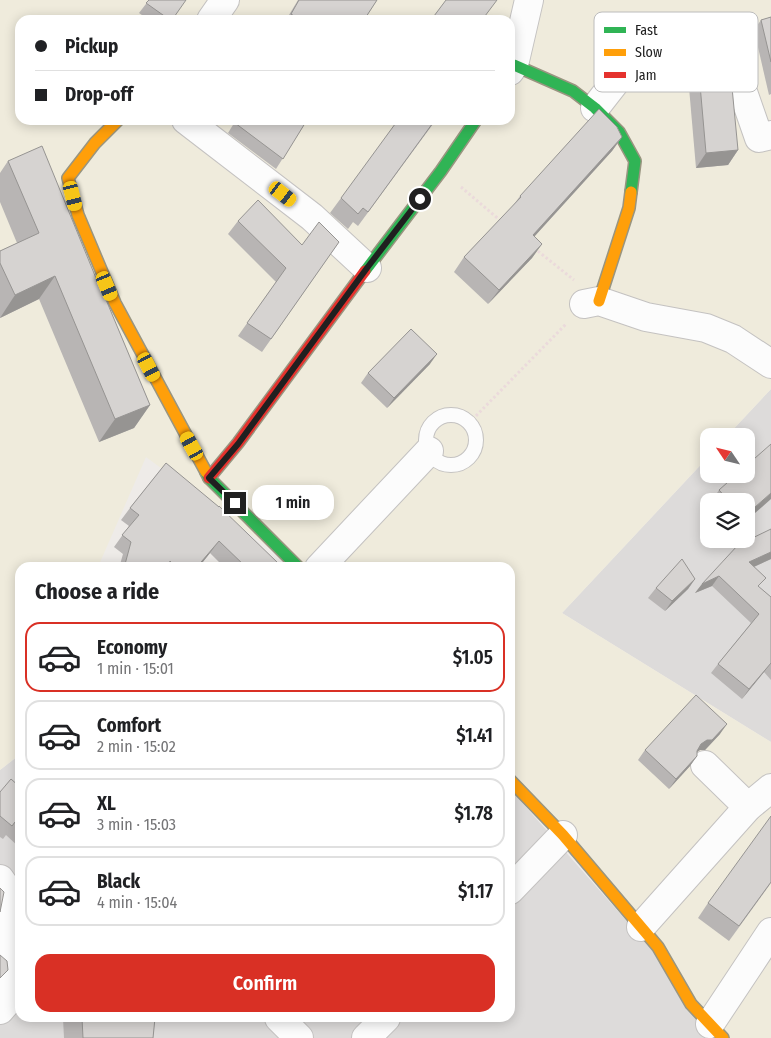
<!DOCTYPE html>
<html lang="en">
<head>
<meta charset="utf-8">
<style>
  body { margin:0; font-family:"Fira Sans Condensed",sans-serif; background:#f2f2f2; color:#202124; height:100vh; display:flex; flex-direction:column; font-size:19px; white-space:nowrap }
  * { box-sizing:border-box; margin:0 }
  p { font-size:16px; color:#757577 }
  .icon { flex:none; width:28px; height:28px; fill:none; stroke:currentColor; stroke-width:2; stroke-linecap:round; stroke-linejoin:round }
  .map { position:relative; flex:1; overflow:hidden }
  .drawer { position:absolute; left:15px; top:562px; width:500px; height:460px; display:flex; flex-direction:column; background:#fff; border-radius:15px; box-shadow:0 2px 12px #0003 }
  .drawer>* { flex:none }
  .hud { position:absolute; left:15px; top:15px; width:500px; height:110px; border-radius:15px; box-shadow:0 2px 12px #0003; display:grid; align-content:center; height:110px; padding:0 20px; background:#fff }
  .needle { width:32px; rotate:305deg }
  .buttons { position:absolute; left:700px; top:428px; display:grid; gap:10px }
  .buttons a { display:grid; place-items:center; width:55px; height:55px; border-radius:10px; background:#fff; box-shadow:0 2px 12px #0003; font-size:25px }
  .end { position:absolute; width:22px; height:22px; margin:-11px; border:6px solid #202020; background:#fff; box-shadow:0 0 0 2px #fff }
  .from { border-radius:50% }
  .bubble { position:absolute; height:35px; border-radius:15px; background:#fff; box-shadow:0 2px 12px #0003; font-size:16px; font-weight:600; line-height:35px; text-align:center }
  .car { position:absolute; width:15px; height:30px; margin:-15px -8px; border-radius:6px; box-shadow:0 0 4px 1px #0007; background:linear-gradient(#f5c518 24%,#345 0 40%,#f5c518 0 76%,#345 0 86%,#f5c518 0) }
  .hud b { display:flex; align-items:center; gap:18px; height:48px; font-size:19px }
  .hud b+b { border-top:1px solid #e0e0e0 }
  .hud i { width:12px; height:12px; background:#202124 }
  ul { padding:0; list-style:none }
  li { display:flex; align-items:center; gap:15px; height:70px; margin:0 10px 8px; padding:0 10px; border:2px solid #e0e0e0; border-radius:15px }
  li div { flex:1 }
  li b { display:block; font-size:19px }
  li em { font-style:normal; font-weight:600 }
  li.selected { border-color:#d93025 }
  li>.icon { width:45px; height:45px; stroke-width:1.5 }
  h2 { padding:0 20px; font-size:22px; line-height:60px }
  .action { display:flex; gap:10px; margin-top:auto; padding:10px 20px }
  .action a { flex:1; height:58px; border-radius:15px; background:#d93025; color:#fff; font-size:20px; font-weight:600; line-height:58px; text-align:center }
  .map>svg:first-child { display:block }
</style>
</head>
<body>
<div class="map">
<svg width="771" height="1038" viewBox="0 0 771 1038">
  <rect width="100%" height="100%" fill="#eeebe8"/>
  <g fill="#dddbda" fill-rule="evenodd">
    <path d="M771,389V742L562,613L709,456V474H746V436H727ZM709,501H746V539H709Z"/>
    <path d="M20,751V1018H510V789L730,1038H0V770L18,756Z"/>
  </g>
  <path fill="#efebdc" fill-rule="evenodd" d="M0,0H771V389L727,436H709V456L562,613L771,742V1038H729L510,781V568L295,567L146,457L98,567L20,568V751L18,756L0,770ZM20,20H510V120H20Z"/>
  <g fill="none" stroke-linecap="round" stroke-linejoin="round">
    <g stroke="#c4c2c1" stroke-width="16">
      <circle id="lane" cx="451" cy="440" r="25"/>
    </g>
    <g stroke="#c4c2c1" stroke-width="30">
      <g id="street">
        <path d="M211,20L225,0"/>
        <path d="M510,71L514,65L529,0"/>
        <path d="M595,108L645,44L702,27L726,43L759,138L771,135"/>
        <path d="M186,120L312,217L367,268"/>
        <path d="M584,304L599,301L646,317L706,328L733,339L771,364"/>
        <path d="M319,568L429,451"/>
        <path d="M748,807L771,788"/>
        <path d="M0,879L14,899L7,930L14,994L0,1010"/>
        <path d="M510,890L563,835"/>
        <path d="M641,927L748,807L705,765"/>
        <path d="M279,1018L299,1038"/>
        <path d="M710,1024L771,932"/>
        <path d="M366,1038L386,1018"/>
      </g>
    </g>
    <g stroke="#999580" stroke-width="14">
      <g id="fast">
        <path d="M514,65L573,91L595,108L619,132L635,161L631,192"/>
        <path d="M365,271L441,171L476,120"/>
        <path d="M206,472L209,478L299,568"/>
      </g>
    </g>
    <g stroke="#999580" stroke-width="14">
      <g id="slow">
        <path d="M118,120L95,143L68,178L78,215L115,303L206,472"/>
        <path d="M599,301L629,208L631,192"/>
        <path d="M510,780L563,835L658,947L691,1004L723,1038"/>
      </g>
    </g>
    <g stroke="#999580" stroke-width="14">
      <path id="jam" d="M209,478L238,443L365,271"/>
    </g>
    <g stroke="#ebdadb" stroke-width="3" stroke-dasharray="2.5 2.5" stroke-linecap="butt">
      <path d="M461,187L502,222"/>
      <path d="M534,248L574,280"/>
      <path d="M469,423L567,323"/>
    </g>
    <use href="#lane" stroke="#fcfcfc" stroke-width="14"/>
    <use href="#street" stroke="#fcfcfc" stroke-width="28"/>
    <use href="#fast" stroke="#30b455" stroke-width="11"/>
    <use href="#slow" stroke="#ff9f0a" stroke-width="11"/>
    <use href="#jam" stroke="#e5322d" stroke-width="11"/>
  </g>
  <g fill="#b8b5b4">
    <path d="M149,0L172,20H149L139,13Z"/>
    <path d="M298,0H377L364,20H286Z"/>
    <path d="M771,17V94L769,95L754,30L761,20Z"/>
    <path d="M696,39L738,150L728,165L696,168L686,53Z"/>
    <path d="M79,120H86L83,124Z"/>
    <path d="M236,120H307L276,169L228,133Z"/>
    <path d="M436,120L358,226L353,222L348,229L330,213L341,198Z"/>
    <path d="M622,137L612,151L534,237L542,244L532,258L488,304L454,272L464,257L512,207L520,196Z"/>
    <path d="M8,161L98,283L150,405L134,428L99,442L39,299L0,318V251L17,243L0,202V173Z"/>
    <path d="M238,221L302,245L339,242L262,352L238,336L276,282L228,234Z"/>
    <path d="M430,364L387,408L361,383L368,373Z"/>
    <path d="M166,463L274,568H225L210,553L198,568H119L123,554L114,547L129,526L121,520L130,508Z"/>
    <path d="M719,490L746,501H712Z"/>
    <path d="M771,529V559L754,567L759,587L771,597V680L764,672L742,699L711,673L718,664L751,623L712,586L695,593L702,584Z"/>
    <path d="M695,579L688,589L665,611L648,598L656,588Z"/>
    <path d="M720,734L705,750H700L697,752V756L690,766L669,789L638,760L645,750Z"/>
    <path d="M20,787V848L6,835L3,839L0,837V792Z"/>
    <path d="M771,883L729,941L698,918L708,903Z"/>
    <path d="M63,1018H155L153,1038H64Z"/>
  </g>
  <g fill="#969492">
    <path d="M622,137L612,151L522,250L533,235Z"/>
    <path d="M738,150L728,165L696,168L706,153Z"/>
    <path d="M542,244L532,258L488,304L499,290Z"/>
    <path d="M55,276L39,299L0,318L15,295Z"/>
    <path d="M437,354L430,364L387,408L394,398Z"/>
    <path d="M150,405L134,428L99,442L115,419Z"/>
    <path d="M771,493V499L746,521V515Z"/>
    <path d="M219,541L210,553L198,568H196Z"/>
    <path d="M771,552V559L742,572L749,562Z"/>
    <path d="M719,576L712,586L695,593L702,584Z"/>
    <path d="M695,579L688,589L665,611L672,601Z"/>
    <path d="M771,662L764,672L742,699L749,689Z"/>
    <path d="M727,724L720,734L705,750H700L694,754L701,744Z"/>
    <path d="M697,756L690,766L669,789L676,779Z"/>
  </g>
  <g fill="#d6d3d1" stroke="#969492">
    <path d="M149,0H186L172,20H170L146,3Z"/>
    <path d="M299,0H377L364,20H300L291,14Z"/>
    <path d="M446,0H497L482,20H431Z"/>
    <path d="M771,17V62L761,20Z"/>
    <path d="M720,36L723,38L729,56L738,150L706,153L696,39Z"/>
    <path d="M599,109L617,127L622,137L533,235L542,244L499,290L464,257L521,197L520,196Z"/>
    <path d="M237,120H307L283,159L235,123Z"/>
    <path d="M398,120H435L368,212L363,208L358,214L341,198Z"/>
    <path d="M42,146L98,283H99L150,405L115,419L55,276L15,295L0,263V251L39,233L8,161Z"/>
    <path d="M258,200L302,245L319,222L339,242L271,339L247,323L286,268L238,221Z"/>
    <path d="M411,329L437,354L394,398L368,373Z"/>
    <path d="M771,444V493L746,515V501H729L719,490L737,474H746V466Z"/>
    <path d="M166,463L219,507V506L278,563L273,568H247L219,541L196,568H176L170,561L168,568H124L131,542L122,535L139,515L130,508Z"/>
    <path d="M771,529V552L749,562L766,578L758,586L771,597V663L749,689L718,664L759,614L719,576L702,584L738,545Z"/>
    <path d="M682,559L695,579L672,601L656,588Z"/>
    <path d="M696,695L727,724L712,740H707L701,744L697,751V756L676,779L645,750Z"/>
    <path d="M11,779L20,787V826L15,822L12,826L0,816V792Z"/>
    <path d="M771,816V882L739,926L708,903Z"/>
    <path d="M0,888L4,892L0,912Z"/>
    <path d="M0,955L7,961L8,970L0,978Z"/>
    <path d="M82,1018H155L153,1038H83Z"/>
  </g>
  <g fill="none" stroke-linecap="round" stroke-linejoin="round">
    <path stroke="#202020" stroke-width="6" d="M235,503L209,478L238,444L367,268L420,199"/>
  </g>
  <rect x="594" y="12" width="164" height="80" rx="8" fill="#fff" stroke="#bcbcbc" stroke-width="1"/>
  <rect x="604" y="27" width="22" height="6" fill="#30b455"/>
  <rect x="604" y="49" width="22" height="7" fill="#ff9f0a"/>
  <rect x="604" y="72" width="22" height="6" fill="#e5322d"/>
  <g font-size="14" fill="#202020">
    <text x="635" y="35">Fast</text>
    <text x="635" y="57">Slow</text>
    <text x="635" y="80">Jam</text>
  </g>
</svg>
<div class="buttons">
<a><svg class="needle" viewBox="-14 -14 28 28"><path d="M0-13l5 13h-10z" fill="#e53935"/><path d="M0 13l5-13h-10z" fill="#757577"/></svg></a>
<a><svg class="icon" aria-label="layers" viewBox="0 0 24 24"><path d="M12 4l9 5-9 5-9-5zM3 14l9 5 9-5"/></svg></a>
</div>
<i class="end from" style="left:420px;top:199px"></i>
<i class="end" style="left:235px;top:503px"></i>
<div class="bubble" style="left:252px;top:485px;width:82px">1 min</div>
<i class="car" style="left:283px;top:194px;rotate:128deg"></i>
<i class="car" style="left:73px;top:196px;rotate:166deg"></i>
<i class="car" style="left:107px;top:286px;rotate:157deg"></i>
<i class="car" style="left:149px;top:367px;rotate:152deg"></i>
<i class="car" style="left:192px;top:446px;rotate:331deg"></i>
<div class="hud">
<b><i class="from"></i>Pickup</b>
<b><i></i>Drop-off</b>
</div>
<section class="drawer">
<h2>Choose a ride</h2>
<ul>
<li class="selected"><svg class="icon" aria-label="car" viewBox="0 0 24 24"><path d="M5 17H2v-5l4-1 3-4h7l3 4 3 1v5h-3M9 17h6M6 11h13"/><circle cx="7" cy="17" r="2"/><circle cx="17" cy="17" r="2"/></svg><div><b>Economy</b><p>1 min · 15:01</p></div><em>$1.05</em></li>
<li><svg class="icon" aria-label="car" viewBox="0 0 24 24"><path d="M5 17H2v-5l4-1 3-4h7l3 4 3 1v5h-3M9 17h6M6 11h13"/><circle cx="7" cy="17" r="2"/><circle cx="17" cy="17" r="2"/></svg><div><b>Comfort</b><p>2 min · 15:02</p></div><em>$1.41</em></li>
<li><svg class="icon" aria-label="car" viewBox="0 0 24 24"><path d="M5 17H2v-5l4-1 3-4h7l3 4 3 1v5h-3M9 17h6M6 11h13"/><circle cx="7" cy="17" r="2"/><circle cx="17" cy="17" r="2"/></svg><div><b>XL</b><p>3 min · 15:03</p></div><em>$1.78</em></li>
<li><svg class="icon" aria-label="car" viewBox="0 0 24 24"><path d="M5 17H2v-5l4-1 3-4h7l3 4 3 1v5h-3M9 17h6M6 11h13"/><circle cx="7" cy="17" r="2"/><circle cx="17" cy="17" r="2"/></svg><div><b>Black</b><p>4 min · 15:04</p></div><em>$1.17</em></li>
</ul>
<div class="action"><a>Confirm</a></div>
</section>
</div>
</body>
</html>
